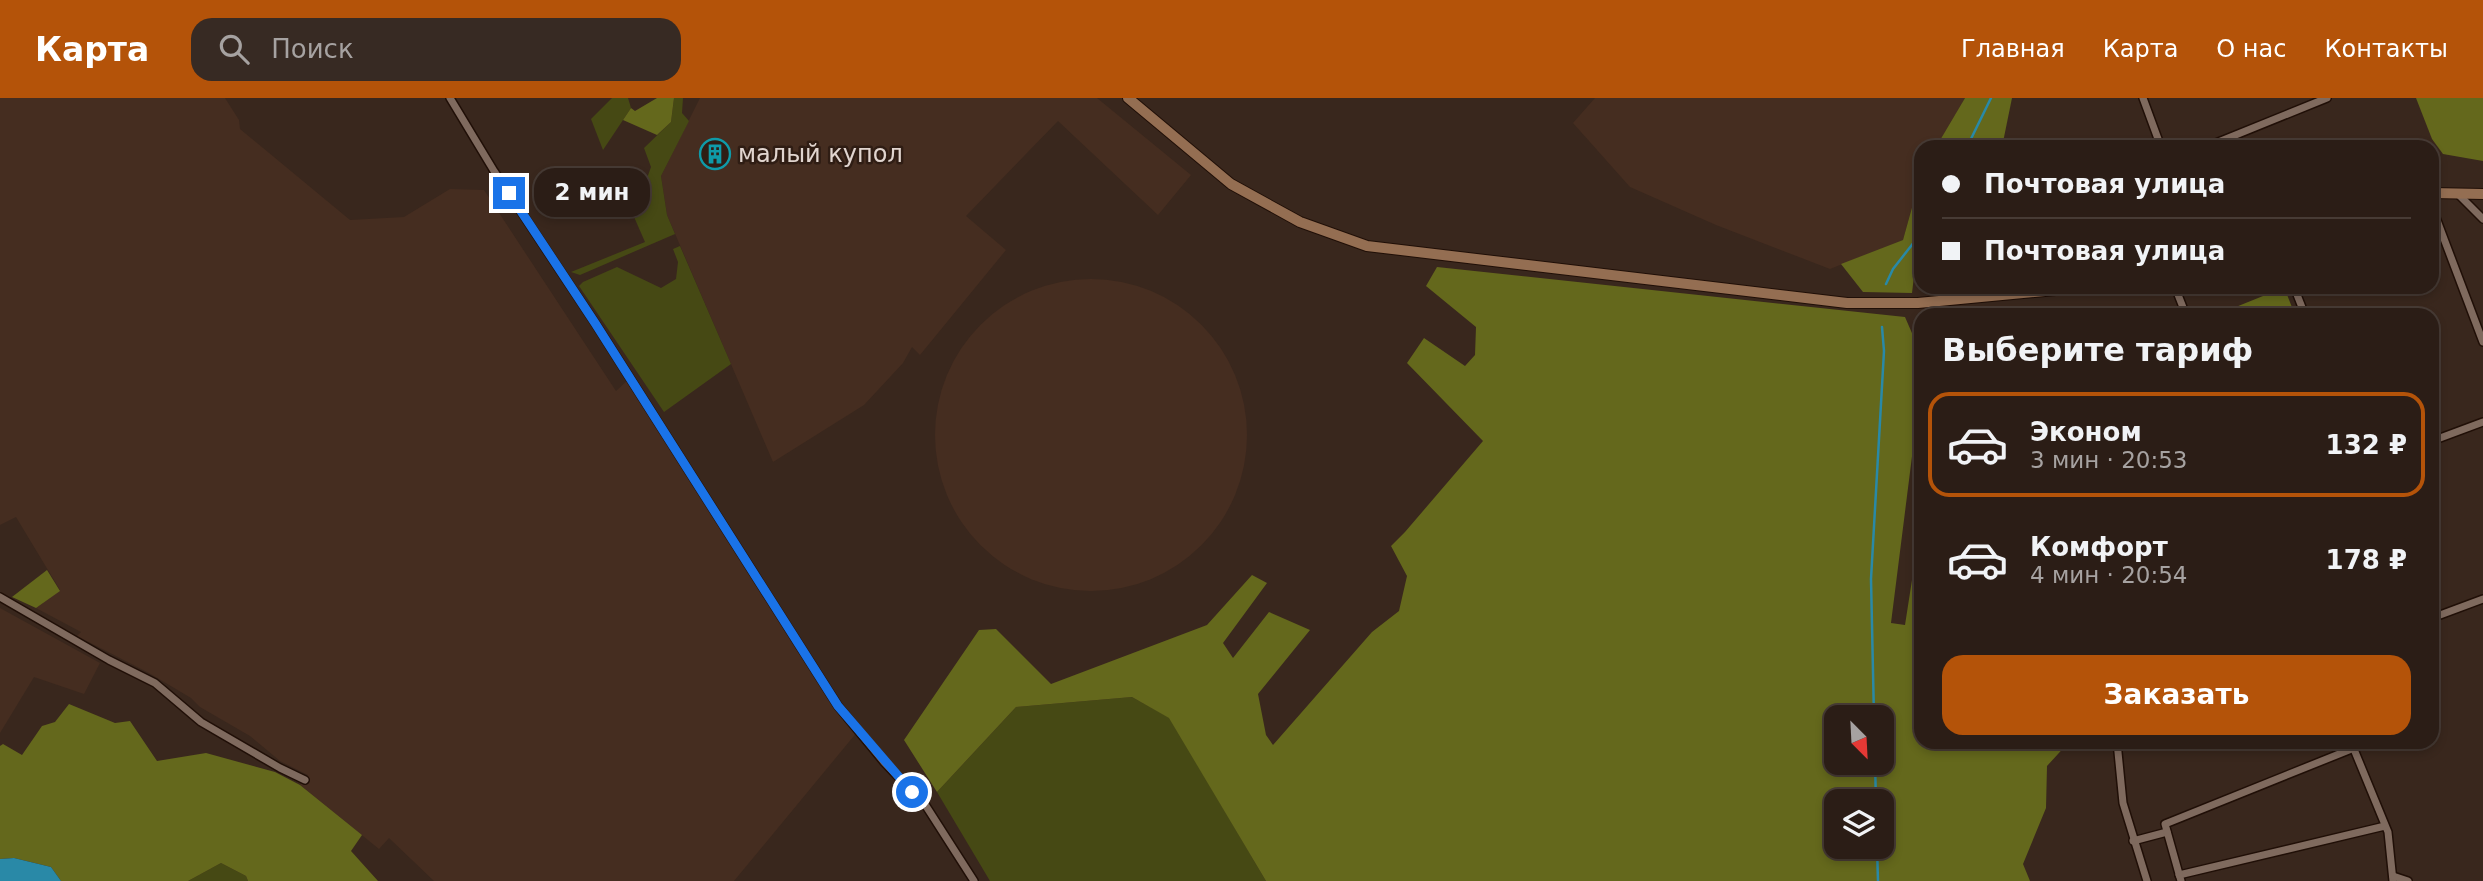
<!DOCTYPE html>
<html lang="ru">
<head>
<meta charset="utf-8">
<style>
  body { margin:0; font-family:"DejaVu Sans",sans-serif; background:#372a23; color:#f1f3f6; height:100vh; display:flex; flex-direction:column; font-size:26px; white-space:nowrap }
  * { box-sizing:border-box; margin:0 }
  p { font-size:23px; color:#a6a2a1 }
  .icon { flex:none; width:38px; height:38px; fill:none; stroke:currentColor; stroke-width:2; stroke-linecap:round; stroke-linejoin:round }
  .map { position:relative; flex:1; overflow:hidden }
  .panel { position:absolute; left:1914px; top:210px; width:525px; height:441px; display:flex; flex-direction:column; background:#2b1d16; border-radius:21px; box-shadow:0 4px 10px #0003,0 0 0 2px #473b35 }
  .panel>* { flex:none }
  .hud { position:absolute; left:1914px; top:42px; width:525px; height:154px; border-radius:21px; box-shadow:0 4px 10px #0003,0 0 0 2px #473b35; display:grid; align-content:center; height:154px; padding:0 28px; background:#2b1d16 }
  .needle { width:46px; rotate:156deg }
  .fabs { position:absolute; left:1824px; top:607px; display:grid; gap:14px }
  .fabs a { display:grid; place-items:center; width:70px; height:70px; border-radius:14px; background:#2b1d16; box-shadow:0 4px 10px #0003,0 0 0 2px #473b35; font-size:35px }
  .end { position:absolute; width:32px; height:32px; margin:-16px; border:9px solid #1a73e8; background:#fff; box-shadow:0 0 0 4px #fff }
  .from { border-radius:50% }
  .bubble { position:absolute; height:49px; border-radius:21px; background:#2b1d16; box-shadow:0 4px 10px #0003,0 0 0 2px #473b35; font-size:23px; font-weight:600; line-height:49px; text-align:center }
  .hud b { display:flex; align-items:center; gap:24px; height:66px; font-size:26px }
  .hud b+b { border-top:2px solid #473b35 }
  .hud i { width:18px; height:18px; background:#f1f3f6 }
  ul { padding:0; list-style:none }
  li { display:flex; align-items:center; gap:21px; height:105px; margin:0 14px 10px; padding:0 14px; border:4px solid transparent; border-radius:21px }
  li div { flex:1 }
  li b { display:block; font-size:26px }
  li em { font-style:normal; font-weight:600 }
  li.on { border-color:#b45309 }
  li>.icon { width:63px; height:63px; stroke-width:1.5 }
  h2 { padding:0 28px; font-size:32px; line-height:84px }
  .button { display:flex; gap:14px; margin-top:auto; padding:14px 28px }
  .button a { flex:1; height:80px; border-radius:21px; background:#b45309; color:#fff; font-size:28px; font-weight:600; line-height:80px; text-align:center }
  header { display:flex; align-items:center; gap:42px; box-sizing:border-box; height:98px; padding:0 35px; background:#b45309; color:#fff }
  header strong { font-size:33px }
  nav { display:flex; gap:38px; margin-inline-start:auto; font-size:24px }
  .search { width:490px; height:63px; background:#372a23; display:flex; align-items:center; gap:18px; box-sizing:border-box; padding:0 24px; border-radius:21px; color:#a6a2a1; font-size:26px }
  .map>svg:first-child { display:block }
</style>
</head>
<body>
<header>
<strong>Карта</strong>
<div class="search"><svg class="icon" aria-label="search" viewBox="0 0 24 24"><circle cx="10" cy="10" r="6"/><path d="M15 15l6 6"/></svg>Поиск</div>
<nav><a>Главная</a><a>Карта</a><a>О нас</a><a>Контакты</a></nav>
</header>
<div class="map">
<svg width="2483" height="783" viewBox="0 0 2483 783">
  <rect width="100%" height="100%" fill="#39271d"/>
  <g fill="#452d20">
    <path d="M0,0H225L239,22L240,31L350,122L404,119L450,91L484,92L616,293L630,280L721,426L858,633L734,783H434L389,740L379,751L300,687L308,677L280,663L250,638L200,609L191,600L149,575L77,538L81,534L36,510L60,492L16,419L0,427Z"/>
    <path d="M700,0H1097L1191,77L1158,117L1058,23L966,118L1006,152L920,257L912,249L903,265L864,307L773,364L667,117L661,78Z"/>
    <path d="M1595,0H1965L1936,49H1922L1921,77L1903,142L1830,171L1716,127L1630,89L1573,25Z"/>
    <circle cx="1091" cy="337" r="156"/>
    <path d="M0,510L100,565L84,596L34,579L0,635Z"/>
  </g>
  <g fill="#464914">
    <path d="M612,0H628L631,10L603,52L591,21Z"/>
    <path d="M674,0H683L682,15L689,23L661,78L667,117L675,136L580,177L571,174L645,144L631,112L641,107V97L651,69L644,50L671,24Z"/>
    <path d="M680,148L731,266L664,314L579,188L583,184L617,169L661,190L676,181L678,164L673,151Z"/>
    <path d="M1132,599L1170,620L1266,783H990L937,694L1016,609Z"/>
    <path d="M221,765L246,778L248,783H188Z"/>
  </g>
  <g fill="#64681c" fill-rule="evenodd">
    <path d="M657,0H674L671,24L657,37L623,22L631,10L635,13Z"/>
    <path d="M1965,0H2012L2002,49H1936Z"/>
    <path d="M2416,0H2483V63L2443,56L2432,41Z"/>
    <path d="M1921,77V152L1917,153L1912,195L1863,194L1841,166L1903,142Z"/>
    <path d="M1437,169L1905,219L1921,256L1922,279L1891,525L1905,527L1921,424L1922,644H2069L2047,668L2046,710L2023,766L2030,783H1266L1169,620L1132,599L1016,609L937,694L904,642L979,532L996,531L1051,586L1207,527L1252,477L1267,485L1223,545L1233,560L1269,514L1310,532L1258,596L1266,637L1273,647L1372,534L1399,513L1407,478L1391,448L1405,434L1483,343L1407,265L1424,240L1465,268L1475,257L1476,229L1426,188ZM1836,620H1881V665H1836ZM1836,704H1881V749H1836Z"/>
    <path d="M2260,189H2284L2295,217H2216L2263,198Z"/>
    <path d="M47,472L60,493L36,510L12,499Z"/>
    <path d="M69,606L115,625L130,623L157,663L206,655L275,674L300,687L362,737L351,753L378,783H248L246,778L221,765L188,783H61L51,769L14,760L0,761V648L3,646L22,657L42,628L55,624Z"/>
  </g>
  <path fill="#2989a7" d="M14,760L51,769L61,783H0V761Z"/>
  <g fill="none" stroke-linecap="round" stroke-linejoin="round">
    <g stroke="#2989a7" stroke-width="2.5">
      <path d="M1967,49L1991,0"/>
      <path d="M1886,186L1893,171L1922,134"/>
      <path d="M1874,620L1871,481L1884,253L1882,229"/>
      <path d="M1875,665L1876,704"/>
      <path d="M1877,749L1878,783"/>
    </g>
    <g stroke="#200f07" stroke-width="10">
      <g id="minor">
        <path d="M450,0L494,73L595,225L838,608L884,664L926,708L974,783"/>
        <path d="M2143,0L2161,49"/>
        <path d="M2206,49L2327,0"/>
        <path d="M2457,95L2483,121"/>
        <path d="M2432,109L2483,244"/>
        <path d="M2175,189L2186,217"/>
        <path d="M2294,189L2305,217"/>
        <path d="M2432,343L2483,324"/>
        <path d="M0,499L109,562L155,585L201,624L280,670L305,682"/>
        <path d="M2432,520L2483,501"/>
        <path d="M2117,644L2123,705L2147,783"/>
        <path d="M2351,644L2388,734L2393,783"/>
        <path d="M2133,743L2167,734"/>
        <path d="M2179,777L2385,728"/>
        <path d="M2393,778L2408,783"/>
        <path d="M2181,783L2165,726L2354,650"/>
      </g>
    </g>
    <g stroke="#200f07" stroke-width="12">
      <g id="secondary">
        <path d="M1128,0L1231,86L1300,124L1367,148L1847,205H1918L2088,189"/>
        <path d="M2432,95L2483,96"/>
      </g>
    </g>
    <use href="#minor" stroke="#7f6a5e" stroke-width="7"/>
    <use href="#secondary" stroke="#946e52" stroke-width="10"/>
  </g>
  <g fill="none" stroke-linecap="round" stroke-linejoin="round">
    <path stroke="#1a73e8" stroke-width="9" d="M509,95L595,225L838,608L912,694"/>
  </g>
  <defs>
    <g id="building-ring" transform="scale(1.575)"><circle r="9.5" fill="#2f1d14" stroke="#0f9aa8" stroke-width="1.5"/><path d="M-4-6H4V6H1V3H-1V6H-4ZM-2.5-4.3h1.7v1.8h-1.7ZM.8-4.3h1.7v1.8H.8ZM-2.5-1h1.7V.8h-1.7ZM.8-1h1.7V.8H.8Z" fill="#0f9aa8"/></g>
  </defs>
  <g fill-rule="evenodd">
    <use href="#building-ring" x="715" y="56"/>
  </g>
  <g text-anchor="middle" stroke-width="5" stroke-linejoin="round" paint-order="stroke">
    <g font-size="24" fill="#e1d5cf" stroke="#2f1d14" text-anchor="start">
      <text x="738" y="64">малый купол</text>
    </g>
  </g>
</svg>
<div class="fabs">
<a><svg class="needle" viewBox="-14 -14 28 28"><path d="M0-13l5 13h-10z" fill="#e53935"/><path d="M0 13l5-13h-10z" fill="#a6a2a1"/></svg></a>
<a><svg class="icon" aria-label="layers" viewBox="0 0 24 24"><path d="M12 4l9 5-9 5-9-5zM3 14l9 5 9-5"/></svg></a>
</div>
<i class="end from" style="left:912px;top:694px"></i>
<i class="end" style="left:509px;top:95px"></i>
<div class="bubble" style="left:534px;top:70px;width:116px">2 мин</div>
<div class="hud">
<b><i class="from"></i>Почтовая улица</b>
<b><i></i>Почтовая улица</b>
</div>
<section class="panel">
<h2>Выберите тариф</h2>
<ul>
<li class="on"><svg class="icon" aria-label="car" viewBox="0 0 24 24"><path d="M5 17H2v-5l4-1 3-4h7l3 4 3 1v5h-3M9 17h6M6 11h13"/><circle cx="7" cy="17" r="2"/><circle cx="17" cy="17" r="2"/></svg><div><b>Эконом</b><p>3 мин · 20:53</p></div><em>132 ₽</em></li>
<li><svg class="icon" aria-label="car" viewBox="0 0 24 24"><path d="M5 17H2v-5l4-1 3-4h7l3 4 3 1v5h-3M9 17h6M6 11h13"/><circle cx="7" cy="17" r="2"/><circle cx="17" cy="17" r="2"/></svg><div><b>Комфорт</b><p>4 мин · 20:54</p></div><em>178 ₽</em></li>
</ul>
<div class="button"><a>Заказать</a></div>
</section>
</div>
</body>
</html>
